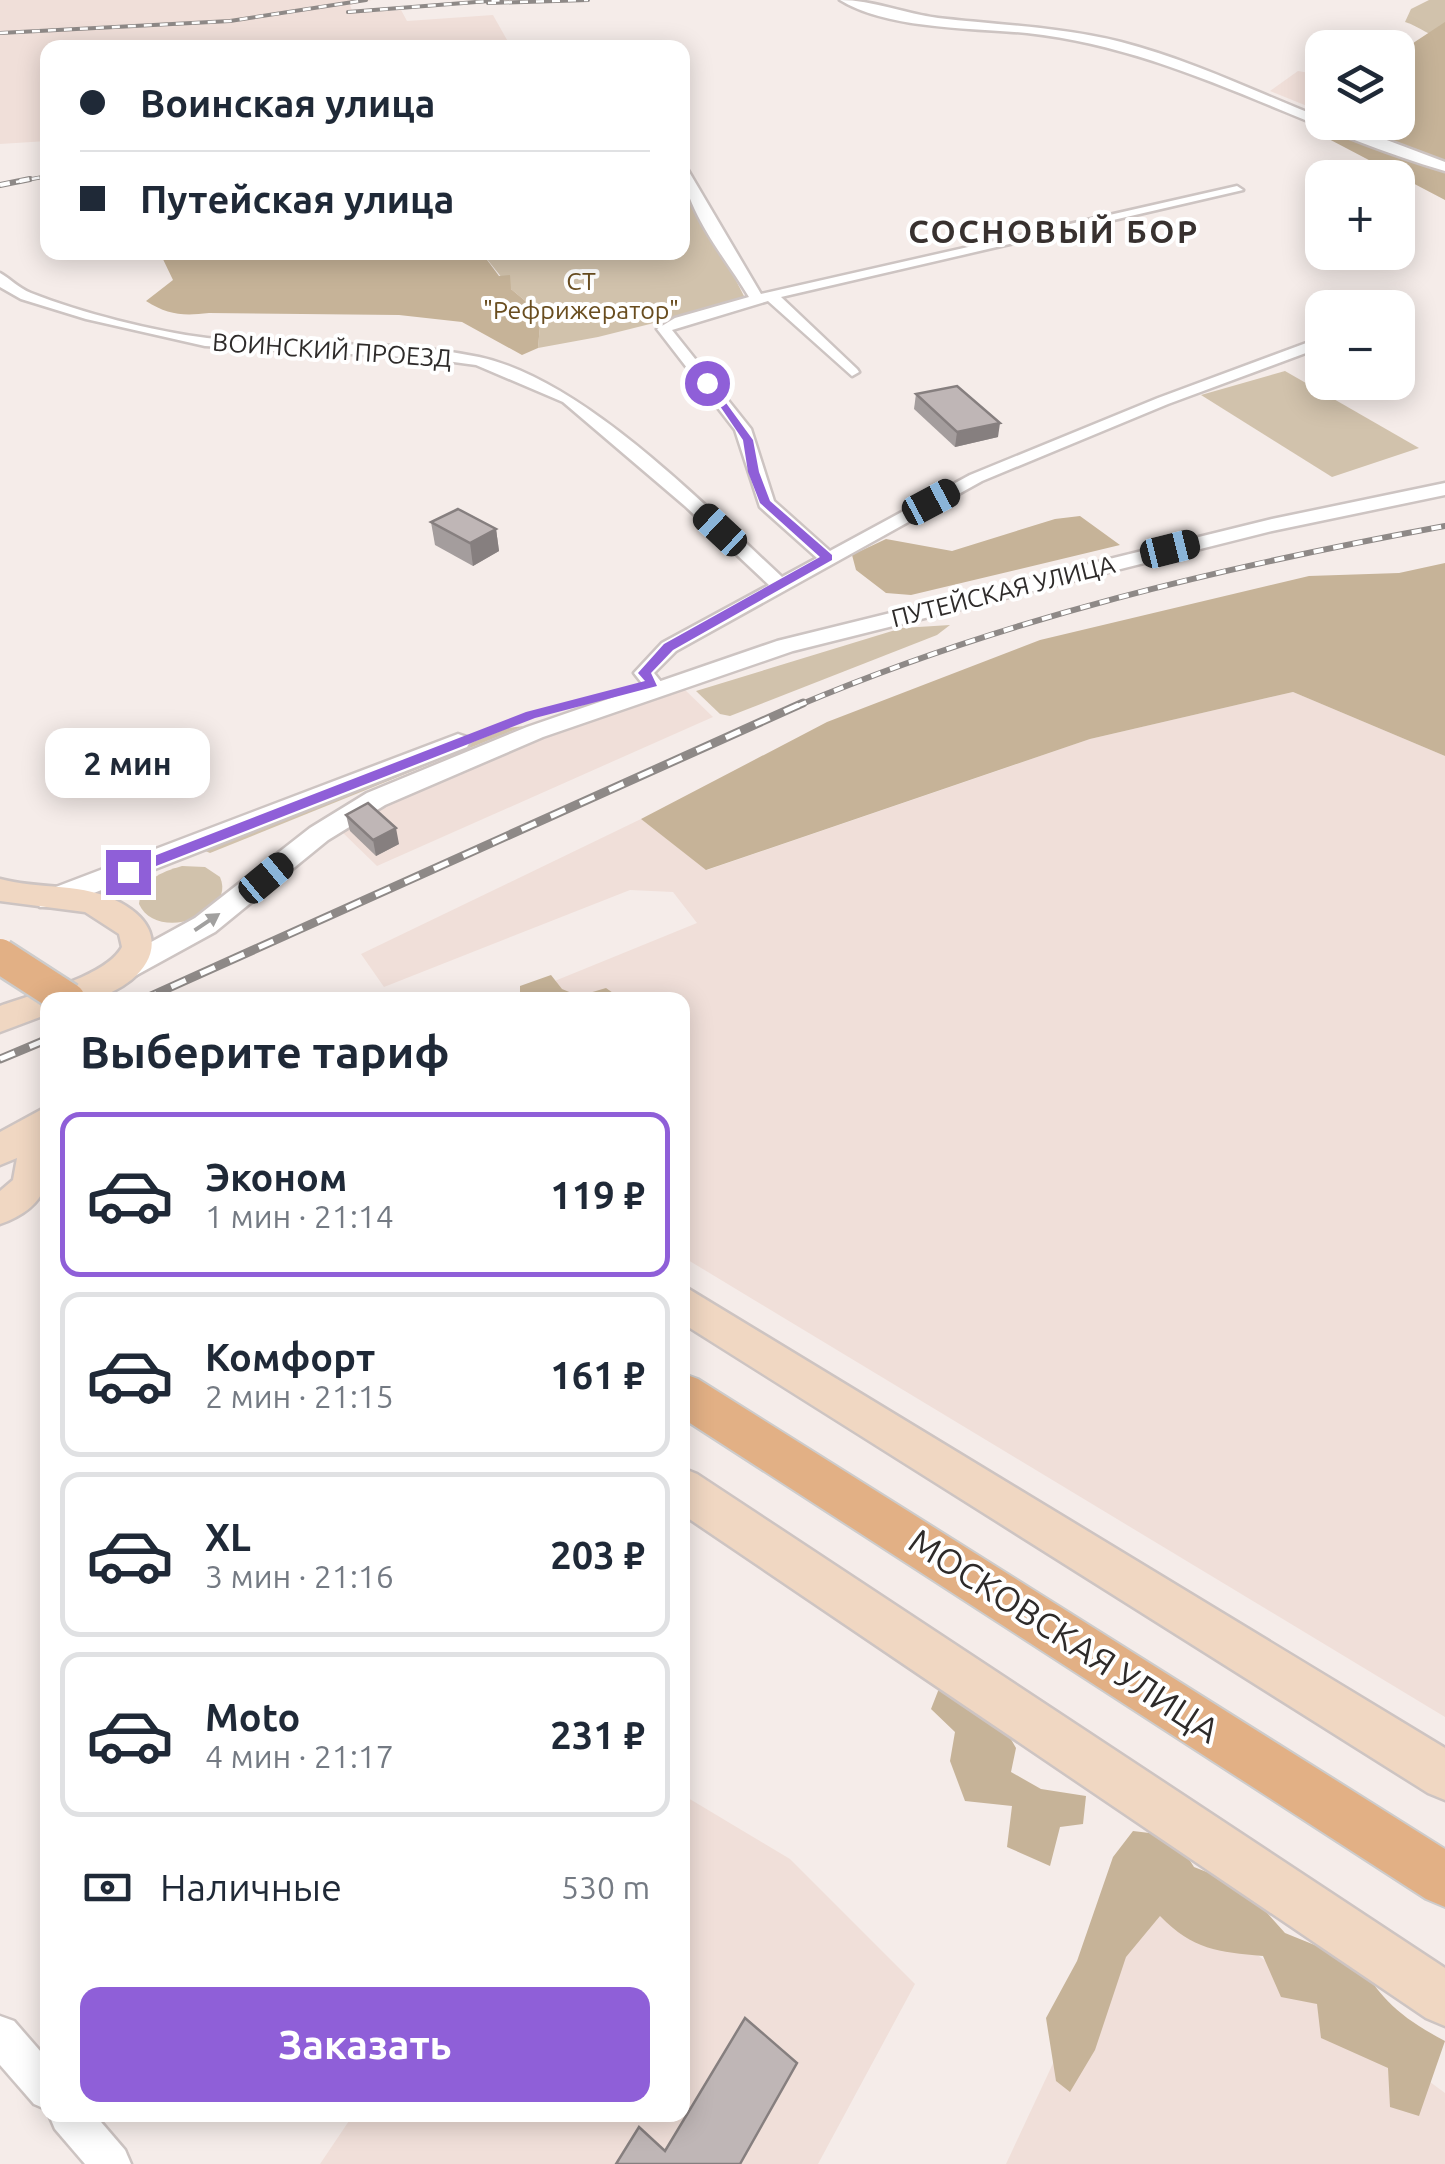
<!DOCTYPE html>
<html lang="ru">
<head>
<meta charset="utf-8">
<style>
  body { margin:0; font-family:Ubuntu,sans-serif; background:#f2f2f3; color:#1f2937; height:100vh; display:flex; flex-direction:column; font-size:38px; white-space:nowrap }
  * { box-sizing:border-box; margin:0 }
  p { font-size:32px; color:#747a83 }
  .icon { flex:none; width:55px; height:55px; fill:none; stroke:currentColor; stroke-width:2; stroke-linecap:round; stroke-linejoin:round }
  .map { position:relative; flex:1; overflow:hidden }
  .drawer { position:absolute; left:40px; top:992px; width:650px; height:1130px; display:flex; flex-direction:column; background:#fff; border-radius:20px; box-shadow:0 5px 25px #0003 }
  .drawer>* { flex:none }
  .top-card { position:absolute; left:40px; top:40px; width:650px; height:220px; border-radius:20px; box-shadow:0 5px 25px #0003; display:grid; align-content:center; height:220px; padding:0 40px; background:#fff }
  .tools { position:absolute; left:1305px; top:30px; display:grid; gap:20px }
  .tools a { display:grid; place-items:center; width:110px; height:110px; border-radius:20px; background:#fff; box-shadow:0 5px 25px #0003; font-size:50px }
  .end { position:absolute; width:45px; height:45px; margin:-22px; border:12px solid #8f5fd8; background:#fff; box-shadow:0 0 0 5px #fff }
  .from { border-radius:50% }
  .bubble { position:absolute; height:70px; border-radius:20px; background:#fff; box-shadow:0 5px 25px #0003; font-size:32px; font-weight:700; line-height:70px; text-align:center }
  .car { position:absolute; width:30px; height:60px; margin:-30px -15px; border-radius:12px; box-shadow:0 0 8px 2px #0007; background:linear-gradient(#222 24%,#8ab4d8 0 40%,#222 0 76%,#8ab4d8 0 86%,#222 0) }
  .top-card b { display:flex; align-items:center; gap:35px; height:95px; font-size:38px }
  .top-card b+b { border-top:2px solid #e0e1e3 }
  .top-card i { width:25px; height:25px; background:#1f2937 }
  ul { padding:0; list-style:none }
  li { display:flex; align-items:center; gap:30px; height:165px; margin:0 20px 15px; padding:0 20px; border:5px solid #e0e1e3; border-radius:20px }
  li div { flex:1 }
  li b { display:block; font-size:38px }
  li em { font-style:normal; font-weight:700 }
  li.on { border-color:#8f5fd8 }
  li>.icon { width:90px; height:90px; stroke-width:1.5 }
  h2 { padding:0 40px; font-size:45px; line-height:120px }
  .pay { display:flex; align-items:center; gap:25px; height:110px; padding:0 40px; font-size:38px }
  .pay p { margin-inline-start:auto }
  .cta { display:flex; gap:20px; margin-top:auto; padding:20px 40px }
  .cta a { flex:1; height:115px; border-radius:20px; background:#8f5fd8; color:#fff; font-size:40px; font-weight:700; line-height:115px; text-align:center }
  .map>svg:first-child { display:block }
</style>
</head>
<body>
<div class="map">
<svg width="1445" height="2164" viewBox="0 0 1445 2164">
  <rect width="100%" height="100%" fill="#f5ece9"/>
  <g fill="#f0dfd9">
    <path d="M0,0H372L350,5L353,13L401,10L407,21L493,15L511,47L48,48L47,141L0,144Z"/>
    <path d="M1298,71L1322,75V112L1270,91Z"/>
    <path d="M681,686L713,717L377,866L339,829L399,796L539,737Z"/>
    <path d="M1293,692L1445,756V1717L683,1257L682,1000H508L697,923L673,892L630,890L384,987L361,954L641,819L707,870L1090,739Z"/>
    <path d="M683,1795L790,1859L915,1984L818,2164H320L353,2115H682Z"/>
    <path d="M1143,1871L1445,2093V2164H1006Z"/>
  </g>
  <g fill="#d1c2ac">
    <path d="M1429,0H1445V38C1431,38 1419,26 1405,22L1411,9Z"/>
    <path d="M683,177L746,300L598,337L538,348L541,314L511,289L482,253L682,252Z"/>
    <path d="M1285,371L1419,448L1332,477L1201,395Z"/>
    <path d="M950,625L937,635L730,716L720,714L696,691L902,628Z"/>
    <path d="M524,726L210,853L203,850L508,728Z"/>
    <path d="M182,866L205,867L220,877C237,915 156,943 139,904C141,880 161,872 182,866Z"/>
  </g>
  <g fill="#c6b398">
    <path d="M1445,22V200L1325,137L1335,123L1398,122V53Z"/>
    <path d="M482,253L499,276L510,275L511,289L541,314L538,348L522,355L462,322L399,315L209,313C183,316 168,315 146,301L173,280L160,253Z"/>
    <path d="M1080,516L1120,545L911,595L886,593L856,570L852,555L886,539L952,551L1055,519Z"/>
    <path d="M1445,563V756L1293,692L1090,739L706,870L641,819L827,722L1040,640L1309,576L1399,573Z"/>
    <path d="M551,975L562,989L579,996L606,988L623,1000H539L520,992V986Z"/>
    <path d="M940,1686L993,1708L1016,1748L1011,1772L1041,1789L1086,1796L1083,1824L1060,1827L1050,1866L1007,1847L1012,1806L965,1801L950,1761L955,1732L931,1709Z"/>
    <path d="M1133,1831L1174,1836L1194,1867L1227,1880L1253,1897L1285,1933L1322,1948L1353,1954C1381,1999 1398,2016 1445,2041L1419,2116L1390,2107L1388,2068L1321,2038L1317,2004L1281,1997L1263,1956C1218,1952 1193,1950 1160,1916L1126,1957L1095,2050L1070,2092L1056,2081L1046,2018L1077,1961L1113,1857Z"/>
  </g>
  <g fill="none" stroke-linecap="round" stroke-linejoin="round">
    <g stroke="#cdc4c2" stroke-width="5">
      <g id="minor">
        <path d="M682,160L761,294L1237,186L1243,190L781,297L857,369L859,372L852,376L768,301L672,330L751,429L774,501L830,551L970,475L1158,398L1317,339L1322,338V347L1168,404L982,481L676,651L654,673L662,683L652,689L645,687L634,673L662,643L769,585L685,506L563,402L476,365L424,358L205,346L86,319L21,299L0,287V273C11,279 18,288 31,293C82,313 152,331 207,338C297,348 390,338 479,357C583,379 705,506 782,577L817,558L760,507L735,430L657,329L675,318L749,297C725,257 682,208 682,160Z"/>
        <path d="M0,2016L14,2021L48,2060V2110L34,2104L0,2065Z"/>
        <path d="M49,2115H95L125,2150L131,2164H85L55,2129Z"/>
      </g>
    </g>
    <g stroke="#cdc4c2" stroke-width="5">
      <g id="tertiary">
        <path d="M840,0C873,0 906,14 938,18C999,25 1061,27 1121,42C1191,60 1256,92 1322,118V122H1339L1445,162V171C1303,130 1176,49 1027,33C973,28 886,29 840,0Z"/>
        <path d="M1445,483V495L1272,531L793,651L543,737L385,805L328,840L215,932L133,977H113L109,970L113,963L195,918L310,828L367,793L527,727L777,641L1272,519Z"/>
        <path d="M458,734L467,737L470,742L467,747L58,907H40L36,900L40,893Z"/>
      </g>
    </g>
    <g stroke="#cdc4c2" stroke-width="5">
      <g id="secondary">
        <path d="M0,879C40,890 84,882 121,903C184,938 139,991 86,1000C74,1002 60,1000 48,1000V1014L0,1032V1006C32,994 106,977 122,947L119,934L85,912L0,901Z"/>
        <path d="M48,1106C48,1161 63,1202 0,1224V1191L13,1180L17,1158L0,1165V1132Z"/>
        <path d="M682,1285L1445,1748V1800L1428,1793L682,1323Z"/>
        <path d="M682,1468L697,1474L1445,1968V2026L1426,2018L682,1514Z"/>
      </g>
    </g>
    <g stroke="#cdcccc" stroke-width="4">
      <path id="primary" d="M682,1373L698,1379L1445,1849V1907L1426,1899L682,1418Z"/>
    </g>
    <use href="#minor" fill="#fff" fill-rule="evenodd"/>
    <use href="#tertiary" fill="#fff" fill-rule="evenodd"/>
    <use href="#secondary" fill="#f0d7c2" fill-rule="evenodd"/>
    <use href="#primary" fill="#e2b085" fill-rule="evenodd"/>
    <g stroke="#8e8987" stroke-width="4">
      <g id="rail-far2">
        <path d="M488,3L588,0"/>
        <path d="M348,12L502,0"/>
        <path d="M0,33L230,21L366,0"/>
        <path d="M16,182L48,176"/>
      </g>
    </g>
    <g stroke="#8e8987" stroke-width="6">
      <g id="rail-far1">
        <path d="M0,185L30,179"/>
        <path d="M797,706C1005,618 1223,567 1445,526"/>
      </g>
    </g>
    <g stroke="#8e8987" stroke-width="9">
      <g id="rail">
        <path d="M142,1000L803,703"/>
        <path d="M0,1059L48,1039"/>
      </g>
    </g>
    <use href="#rail-far2" stroke="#fff" stroke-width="2.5" stroke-dasharray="8" stroke-linecap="butt"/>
    <use href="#rail-far1" stroke="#fff" stroke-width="4" stroke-dasharray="10" stroke-linecap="butt"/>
    <use href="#rail" stroke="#fff" stroke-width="5" stroke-dasharray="16" stroke-linecap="butt"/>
    <g stroke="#cdcccc" stroke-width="39" stroke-linecap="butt">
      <path id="primary-bridge" d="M0,956L68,1000"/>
    </g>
    <use href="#primary-bridge" stroke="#e2b085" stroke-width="34"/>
  </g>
  <g fill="#a49d9d">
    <path d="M916,394L998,437L955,447L914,409Z"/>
    <path d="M431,522L496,529L499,551L473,566L435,545Z"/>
    <path d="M346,815L399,844L376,856L350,831Z"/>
  </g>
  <g fill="#867f7f">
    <path d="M1000,423L998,437L955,447L957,432Z"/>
    <path d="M496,529L499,551L473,566L470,543Z"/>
    <path d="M396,828L399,844L376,856L373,840Z"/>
  </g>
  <g fill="#bfb6b6" stroke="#867f7f" stroke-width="2.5">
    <path d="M957,386L1000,423L957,432L916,394Z"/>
    <path d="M458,509L496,529L470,543L431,522Z"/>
    <path d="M368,803L396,828L373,840L346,815Z"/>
    <path d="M745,2018L797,2063L740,2164H616L639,2127L665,2151Z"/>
  </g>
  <defs><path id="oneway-solid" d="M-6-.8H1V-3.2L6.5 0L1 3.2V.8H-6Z" transform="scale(2.5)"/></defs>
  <use fill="#a1a09f" href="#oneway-solid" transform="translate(207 922) rotate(-34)"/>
  <path fill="#8f5fd8" d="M703,381H710L753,440L759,472L770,501L832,555V560L673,650L651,673L657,686L535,718L133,875H123V868L526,712L645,681L638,673L664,644L820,557L760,503L748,472L743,440Z"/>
  <g text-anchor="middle" stroke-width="8" stroke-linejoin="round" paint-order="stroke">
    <g font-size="25" fill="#694d1f" stroke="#fff">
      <text x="581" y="290">СТ<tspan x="581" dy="29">"Рефрижератор"</tspan></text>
    </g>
    <g font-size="25" fill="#2e2b2a" stroke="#fff">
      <text transform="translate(332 350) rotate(4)" y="9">ВОИНСКИЙ ПРОЕЗД</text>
      <text transform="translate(1003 591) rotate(-14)" y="9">ПУТЕЙСКАЯ УЛИЦА</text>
    </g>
    <g font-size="32" font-weight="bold" letter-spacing="2.5" fill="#38312f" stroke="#fff">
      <text x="1054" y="243">СОСНОВЫЙ БОР</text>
    </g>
    <g font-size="35" fill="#2e2b2a" stroke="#fff">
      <text transform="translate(1064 1636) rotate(33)" y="12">МОСКОВСКАЯ УЛИЦА</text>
    </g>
  </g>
</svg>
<div class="tools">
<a><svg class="icon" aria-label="layers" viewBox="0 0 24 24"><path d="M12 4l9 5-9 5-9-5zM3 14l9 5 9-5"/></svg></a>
<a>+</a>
<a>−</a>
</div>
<i class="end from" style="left:707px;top:383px"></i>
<i class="end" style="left:128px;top:872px"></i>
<div class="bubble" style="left:45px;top:728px;width:165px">2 мин</div>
<i class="car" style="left:931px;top:502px;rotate:62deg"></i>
<i class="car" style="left:720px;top:530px;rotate:313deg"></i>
<i class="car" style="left:1170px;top:549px;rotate:76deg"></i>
<i class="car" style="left:266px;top:878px;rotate:50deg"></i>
<div class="top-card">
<b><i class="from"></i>Воинская улица</b>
<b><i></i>Путейская улица</b>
</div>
<section class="drawer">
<h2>Выберите тариф</h2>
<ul>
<li class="on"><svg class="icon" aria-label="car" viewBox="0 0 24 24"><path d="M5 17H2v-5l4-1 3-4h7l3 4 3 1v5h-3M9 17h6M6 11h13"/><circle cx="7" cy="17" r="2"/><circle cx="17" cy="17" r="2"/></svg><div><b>Эконом</b><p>1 мин · 21:14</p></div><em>119 ₽</em></li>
<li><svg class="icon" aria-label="car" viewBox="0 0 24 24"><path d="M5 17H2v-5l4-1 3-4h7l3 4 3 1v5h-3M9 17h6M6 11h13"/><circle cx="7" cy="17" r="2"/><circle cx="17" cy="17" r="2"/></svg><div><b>Комфорт</b><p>2 мин · 21:15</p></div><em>161 ₽</em></li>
<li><svg class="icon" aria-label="car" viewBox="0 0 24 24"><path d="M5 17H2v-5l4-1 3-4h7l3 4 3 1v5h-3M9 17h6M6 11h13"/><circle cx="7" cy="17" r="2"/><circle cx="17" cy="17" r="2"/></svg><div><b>XL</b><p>3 мин · 21:16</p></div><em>203 ₽</em></li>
<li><svg class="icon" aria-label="car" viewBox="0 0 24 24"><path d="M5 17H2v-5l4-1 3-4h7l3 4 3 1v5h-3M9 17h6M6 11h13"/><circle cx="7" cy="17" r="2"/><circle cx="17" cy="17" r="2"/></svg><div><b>Moto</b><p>4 мин · 21:17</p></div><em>231 ₽</em></li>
</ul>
<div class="pay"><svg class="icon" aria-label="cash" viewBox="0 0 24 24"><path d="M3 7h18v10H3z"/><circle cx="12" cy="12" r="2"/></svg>Наличные<p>530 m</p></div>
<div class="cta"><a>Заказать</a></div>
</section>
</div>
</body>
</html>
